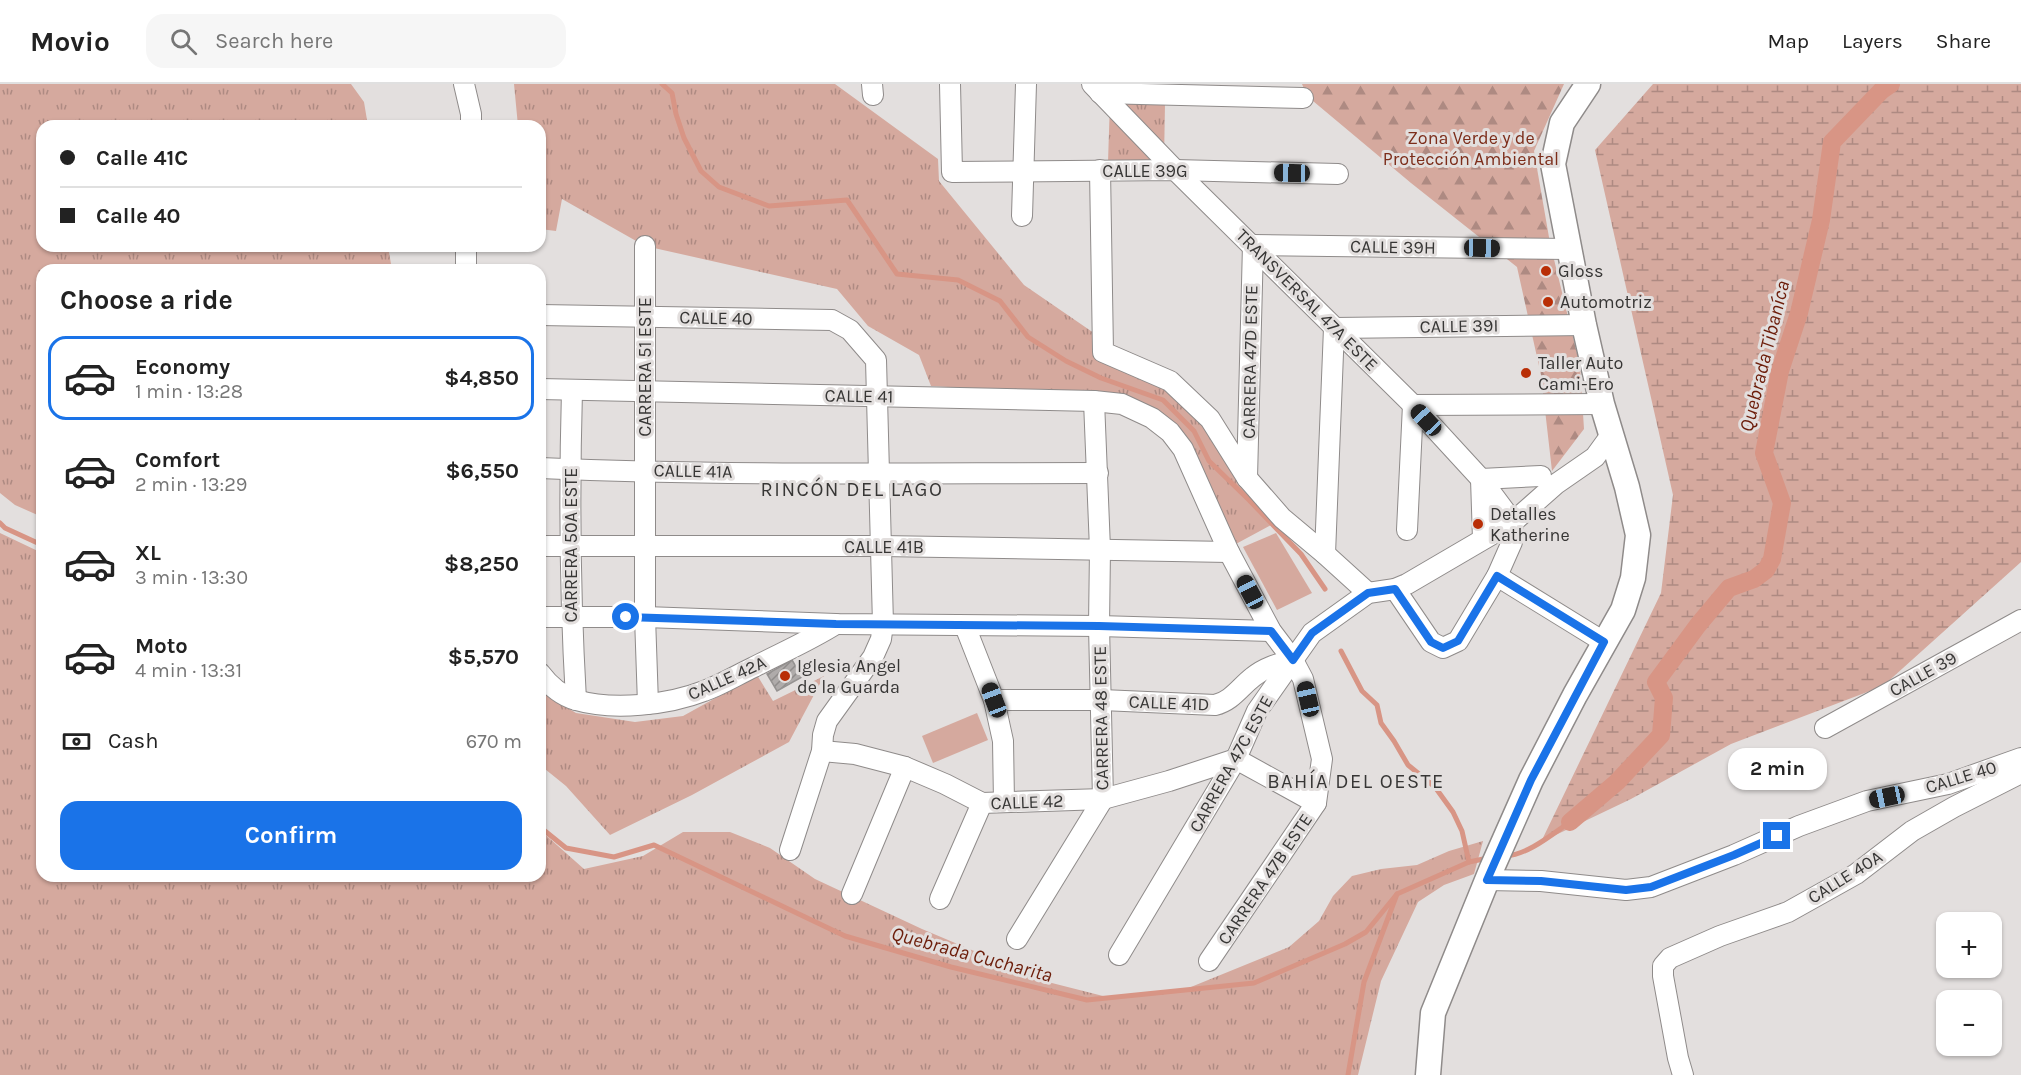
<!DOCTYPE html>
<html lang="en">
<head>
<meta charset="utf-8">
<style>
  body { margin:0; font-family:Karla,sans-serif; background:#f6f6f6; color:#222; height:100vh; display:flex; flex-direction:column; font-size:22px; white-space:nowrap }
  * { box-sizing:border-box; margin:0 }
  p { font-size:20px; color:#767676 }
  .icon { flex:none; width:33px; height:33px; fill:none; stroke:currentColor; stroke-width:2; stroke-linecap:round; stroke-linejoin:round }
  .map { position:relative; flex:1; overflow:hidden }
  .sheet { position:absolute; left:36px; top:180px; width:510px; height:618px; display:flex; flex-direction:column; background:#fff; border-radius:18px; box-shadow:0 2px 4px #0004 }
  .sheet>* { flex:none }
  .hud { position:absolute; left:36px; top:36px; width:510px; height:132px; border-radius:18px; box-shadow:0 2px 4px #0004; display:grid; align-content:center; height:132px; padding:0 24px; background:#fff }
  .fabs { position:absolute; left:1936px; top:828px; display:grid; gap:12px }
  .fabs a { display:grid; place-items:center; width:66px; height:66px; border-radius:12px; background:#fff; box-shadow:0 2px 4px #0004; font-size:30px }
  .end { position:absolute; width:27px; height:27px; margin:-14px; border:8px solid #1a73e8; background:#fff; box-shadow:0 0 0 3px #fff }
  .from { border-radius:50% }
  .bubble { position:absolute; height:42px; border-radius:18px; background:#fff; box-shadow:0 2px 4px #0004; font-size:20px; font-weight:700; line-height:42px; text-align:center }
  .car { position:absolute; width:18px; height:36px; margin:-18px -9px; border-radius:8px; box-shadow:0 0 4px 2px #0007; background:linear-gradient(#222 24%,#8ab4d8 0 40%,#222 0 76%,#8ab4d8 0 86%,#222 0) }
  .hud b { display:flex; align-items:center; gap:21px; height:57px; font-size:22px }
  .hud b+b { border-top:2px solid #e0e0e0 }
  .hud i { width:15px; height:15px; background:#222 }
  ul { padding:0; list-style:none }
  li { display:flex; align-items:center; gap:18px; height:84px; margin:0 12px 9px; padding:0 12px; border:3px solid transparent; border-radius:18px }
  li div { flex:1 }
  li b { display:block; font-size:22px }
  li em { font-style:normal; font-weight:700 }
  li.selected { border-color:#1a73e8 }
  li>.icon { width:54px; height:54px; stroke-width:1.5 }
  h2 { padding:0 24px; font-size:27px; line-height:72px }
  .pay { display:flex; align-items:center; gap:15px; height:66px; padding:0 24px; font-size:22px }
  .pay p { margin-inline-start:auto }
  .cta { display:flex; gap:12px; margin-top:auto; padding:12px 24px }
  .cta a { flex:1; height:69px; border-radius:18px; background:#1a73e8; color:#fff; font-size:24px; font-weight:700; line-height:69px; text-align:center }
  header { display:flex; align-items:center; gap:36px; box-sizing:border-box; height:84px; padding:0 30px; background:#fff; border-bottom:2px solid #e0e0e0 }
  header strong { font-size:28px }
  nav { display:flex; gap:33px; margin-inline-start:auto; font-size:21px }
  .search { width:420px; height:54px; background:#f6f6f6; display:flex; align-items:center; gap:15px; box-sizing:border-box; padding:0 21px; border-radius:18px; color:#767676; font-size:22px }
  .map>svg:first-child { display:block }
</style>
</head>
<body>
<header>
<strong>Movio</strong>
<div class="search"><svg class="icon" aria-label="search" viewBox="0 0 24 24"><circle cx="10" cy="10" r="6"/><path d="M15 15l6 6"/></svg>Search here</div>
<nav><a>Map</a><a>Layers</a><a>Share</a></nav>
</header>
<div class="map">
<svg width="2021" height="991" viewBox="0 0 2021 991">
  <defs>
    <pattern id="grass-tufts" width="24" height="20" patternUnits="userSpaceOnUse" patternTransform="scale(1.5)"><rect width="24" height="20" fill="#d5a99e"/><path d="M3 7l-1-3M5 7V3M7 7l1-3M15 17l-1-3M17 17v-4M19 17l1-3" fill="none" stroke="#ae8a82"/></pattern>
    <pattern id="forest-firs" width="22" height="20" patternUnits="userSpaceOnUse" patternTransform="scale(1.5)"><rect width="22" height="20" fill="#d5a99e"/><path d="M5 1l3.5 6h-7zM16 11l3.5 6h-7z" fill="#ae8a82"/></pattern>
    <pattern id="wetland-marsh" width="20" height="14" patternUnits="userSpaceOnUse" patternTransform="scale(1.5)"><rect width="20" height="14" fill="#d5a99e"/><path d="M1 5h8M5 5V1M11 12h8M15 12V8" fill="none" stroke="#ae8a82"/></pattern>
    <pattern id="building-hatch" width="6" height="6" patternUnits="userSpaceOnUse" patternTransform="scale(1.5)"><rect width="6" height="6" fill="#afabaa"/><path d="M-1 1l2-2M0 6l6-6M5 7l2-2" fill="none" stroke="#8f8c8b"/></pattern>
  </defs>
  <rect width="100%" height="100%" fill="#e3dfde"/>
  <g fill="url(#grass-tufts)">
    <path d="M0,0H351L364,18L368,42H42V162H388L392,186H42V433L15,421L0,409Z"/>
    <path d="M514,0H835L938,75L939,97L1024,201L1107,258L1202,338L1275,439L1234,461L1194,372L1127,313L931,302L919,271L868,242L837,205L645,162L562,115L556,147L540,145V42H518Z"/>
    <path d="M1110,17L1165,20L1164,77L1108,78Z"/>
    <path d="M0,449L42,469V792H540V746L584,785L643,772L683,748H730L770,764L815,795L922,845L1048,898L1107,913L1186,905L1289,863L1319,837L1333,812L1352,792L1381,785L1417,781L1449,767L1483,757L1474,790L1444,801L1418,818L1381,897L1358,991H0Z"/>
    <path d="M757,591L773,617L824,592L789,658L692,711L610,751L566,702L540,681V607L576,629L635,638L683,632Z"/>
  </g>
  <path fill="url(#forest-firs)" d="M1302,0H1564L1534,67L1550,159L1580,282L1584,345L1552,387L1541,291L1517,183L1411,99L1307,12Z"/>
  <path fill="url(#wetland-marsh)" d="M1653,0H2021V478L1883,602L1731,660L1631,715L1541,758L1661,509L1673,411L1595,66Z"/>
  <g fill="#d5a99e">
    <path d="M1276,449L1312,509L1277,526L1243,463Z"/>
    <path d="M977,629L988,656L933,679L922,652Z"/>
  </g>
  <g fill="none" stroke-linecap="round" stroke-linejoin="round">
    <g stroke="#d89585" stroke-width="5">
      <path d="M662,0L672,9L676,30L684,54L701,87L719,103L769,122L847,116L897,190L958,196L1000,217L1028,253L1066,277L1101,294L1163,316L1194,347L1209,377L1249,416L1301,470L1325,505"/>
      <path d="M0,439L5,444L42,461"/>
      <path d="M1341,567L1362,607L1377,621L1381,639L1394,657L1408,681L1435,703L1453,728L1462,747L1469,778"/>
      <path d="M540,743L566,764L614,773L654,761L845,852L951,883L1087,916L1254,899L1345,860L1366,848L1397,810"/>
      <path d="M1506,772C1529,770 1551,751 1570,738"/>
      <path d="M1348,991L1364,898L1397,810L1469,778L1488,774"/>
    </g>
    <path stroke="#d89585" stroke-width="18" d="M1570,738L1617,698L1661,651L1664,614L1656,598L1698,541L1729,504L1754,495L1766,486L1772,475L1782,419L1764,369L1780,287L1799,229L1821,136L1832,58L1881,7L1891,0"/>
  </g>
  <path fill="url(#building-hatch)" stroke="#959291" stroke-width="1.5" d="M792,576L802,593L777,607L767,590Z"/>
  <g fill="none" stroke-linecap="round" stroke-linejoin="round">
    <g stroke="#8f8b8a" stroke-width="22">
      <g id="minor">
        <path d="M464,0L471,30V42"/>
        <path d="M872,0L873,11"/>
        <path d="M950,0L952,88L1175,86L1338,90"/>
        <path d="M1092,0L1175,86L1413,321L1481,395L1513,438L1512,458L1497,492L1458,557L1443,564L1431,558L1395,505"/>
        <path d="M1100,9L1303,14"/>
        <path d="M1100,86L1103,268L1170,297L1210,335L1247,394L1282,434L1325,470L1368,509"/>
        <path d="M1022,132L1026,0"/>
        <path d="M645,162V533L648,620"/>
        <path d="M466,186V162"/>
        <path d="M540,231L832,236L850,246L876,276L883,540L881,555L873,573L827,637L823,651L822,667L790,766"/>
        <path d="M540,305L1094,317L1122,320L1152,334L1170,348L1183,365L1229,468L1271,547L1293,576L1303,595L1322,675L1316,719L1209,877"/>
        <path d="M572,306C569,410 570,513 576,616"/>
        <path d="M540,384C726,392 912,389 1098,389"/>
        <path d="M1247,394L1253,161L1569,165"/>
        <path d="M1407,446L1413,321L1602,320"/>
        <path d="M1483,455L1481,395L1541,392"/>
        <path d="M540,462H882L1229,468"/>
        <path d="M1325,470L1334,244L1584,241"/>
        <path d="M1497,492L1604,558"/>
        <path d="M540,533H645L836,540L1099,542L1271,547"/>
        <path d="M965,542L994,616L1003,657L1004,718"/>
        <path d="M540,589C549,601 562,612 576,616C613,627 668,621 704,607C721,601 737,591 754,583C781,569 809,557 836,540"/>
        <path d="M994,616H1102L1215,621C1232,617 1240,603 1253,593C1265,583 1278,580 1293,576"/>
        <path d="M1825,644L2021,536"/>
        <path d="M822,667L855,670L905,683L945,700L982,719L1103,715L1169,697L1236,675L1316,719"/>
        <path d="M1487,796L1541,797L1626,806L1651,803L1734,771L1799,742L1867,717L1948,700L2021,674"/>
        <path d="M852,810L905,683"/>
        <path d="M940,815L982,719"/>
        <path d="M1017,855L1103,715L1099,542L1100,465L1094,317"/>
        <path d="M1119,871L1236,675L1257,627L1312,549L1368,509L1395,505L1407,500L1513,438L1556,400L1595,373L1611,351"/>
        <path d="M1683,991L1678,974L1663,892V882L1670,874L1720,852L1788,828L1856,790L1912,747L1954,723L2021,689"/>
      </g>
    </g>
    <g stroke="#8f8b8a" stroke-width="27">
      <path id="tertiary" d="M1428,991L1433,929L1492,784L1531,696L1575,611L1623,526L1633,494L1638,451L1627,403L1602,320L1584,241L1553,80L1562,39L1588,0"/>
    </g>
    <use href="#minor" stroke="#fff" stroke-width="20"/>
    <use href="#tertiary" stroke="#fff" stroke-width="24"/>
  </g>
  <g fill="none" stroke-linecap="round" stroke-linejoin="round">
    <path stroke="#1a73e8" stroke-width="8" d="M626,533L836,540L1099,542L1271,547L1293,576L1312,549L1368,509L1395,505L1431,558L1443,564L1458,557L1497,492L1604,558L1531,696L1487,796L1541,797L1626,806L1651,803L1734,771L1777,752"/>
  </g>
  <g fill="#b92e06" stroke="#e3dfde" stroke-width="2">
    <circle cx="1546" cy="187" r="6"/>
    <circle cx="1548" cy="218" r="6"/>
    <circle cx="1526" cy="289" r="6"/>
    <circle cx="1478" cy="440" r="6"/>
    <circle cx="785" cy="592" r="6"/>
  </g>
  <g text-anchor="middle" stroke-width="6" stroke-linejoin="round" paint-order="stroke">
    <g font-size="18" fill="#7c2d1a" stroke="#e3dfde">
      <text x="1471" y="60">Zona Verde y de<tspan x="1471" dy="21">Protección Ambiental</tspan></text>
    </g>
    <g font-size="18" fill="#373635" stroke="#e3dfde">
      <text x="1145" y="93">CALLE 39G</text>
      <text transform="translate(1393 163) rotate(1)" y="6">CALLE 39H</text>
      <text transform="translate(1307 216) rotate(45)" y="6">TRANSVERSAL 47A ESTE</text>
      <text transform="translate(716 234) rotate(1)" y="6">CALLE 40</text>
      <text transform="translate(1459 242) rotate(-1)" y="6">CALLE 39I</text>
      <text transform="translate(1250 278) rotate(-89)" y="6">CARRERA 47D ESTE</text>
      <text transform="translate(645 283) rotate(-90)" y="6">CARRERA 51 ESTE</text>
      <text transform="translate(859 312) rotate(1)" y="6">CALLE 41</text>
      <text transform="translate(693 387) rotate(1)" y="6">CALLE 41A</text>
      <text transform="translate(571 461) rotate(-90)" y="6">CARRERA 50A ESTE</text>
      <text x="884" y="469">CALLE 41B</text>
      <text transform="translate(1923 590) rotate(-29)" y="6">CALLE 39</text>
      <text transform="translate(727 594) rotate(-24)" y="6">CALLE 42A</text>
      <text transform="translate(1169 619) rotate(2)" y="6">CALLE 41D</text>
      <text transform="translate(1101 634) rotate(-91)" y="6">CARRERA 48 ESTE</text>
      <text transform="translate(1231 680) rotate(-61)" y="6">CARRERA 47C ESTE</text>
      <text transform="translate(1961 693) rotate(-17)" y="6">CALLE 40</text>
      <text transform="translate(1027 718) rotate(-2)" y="6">CALLE 42</text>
      <text transform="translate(1845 793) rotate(-32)" y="6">CALLE 40A</text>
      <text transform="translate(1265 795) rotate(-56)" y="6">CARRERA 47B ESTE</text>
    </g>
    <g font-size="18" fill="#373635" stroke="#e3dfde" text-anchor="start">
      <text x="1558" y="193">Gloss</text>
      <text x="1560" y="224">Automotriz</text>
      <text x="1538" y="285">Taller Auto<tspan x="1538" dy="21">Cami-Ero</tspan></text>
      <text x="1490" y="436">Detalles<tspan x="1490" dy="21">Katherine</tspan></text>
      <text x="797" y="588">Iglesia Angel<tspan x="797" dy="21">de la Guarda</tspan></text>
    </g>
    <g font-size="20" font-style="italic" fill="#6c1d0a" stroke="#e3dfde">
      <text transform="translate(1764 272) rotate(-76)" y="7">Quebrada Tibaníca</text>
      <text transform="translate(972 870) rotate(15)" y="7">Quebrada Cucharita</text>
    </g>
    <g font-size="20" letter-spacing="1.5" fill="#373635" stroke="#e3dfde">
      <text x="852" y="412">RINCÓN DEL LAGO</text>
      <text x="1356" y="704">BAHÍA DEL OESTE</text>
    </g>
  </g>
</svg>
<div class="fabs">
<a>+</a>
<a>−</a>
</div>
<i class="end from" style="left:626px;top:533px"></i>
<i class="end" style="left:1777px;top:752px"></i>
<div class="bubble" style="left:1728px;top:664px;width:99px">2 min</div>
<i class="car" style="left:1292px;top:89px;rotate:271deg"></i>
<i class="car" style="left:1482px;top:164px;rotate:91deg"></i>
<i class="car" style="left:1426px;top:336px;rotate:317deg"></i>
<i class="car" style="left:1250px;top:508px;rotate:332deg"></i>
<i class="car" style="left:1308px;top:615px;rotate:347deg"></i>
<i class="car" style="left:994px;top:616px;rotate:339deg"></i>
<i class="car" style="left:1887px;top:713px;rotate:258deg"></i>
<div class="hud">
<b><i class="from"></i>Calle 41C</b>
<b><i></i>Calle 40</b>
</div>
<section class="sheet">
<h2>Choose a ride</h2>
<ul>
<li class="selected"><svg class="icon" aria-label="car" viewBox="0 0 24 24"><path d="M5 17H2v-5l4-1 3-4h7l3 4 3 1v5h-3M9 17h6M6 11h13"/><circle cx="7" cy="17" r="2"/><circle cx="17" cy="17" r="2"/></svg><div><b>Economy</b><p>1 min · 13:28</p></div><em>$4,850</em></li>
<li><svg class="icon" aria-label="car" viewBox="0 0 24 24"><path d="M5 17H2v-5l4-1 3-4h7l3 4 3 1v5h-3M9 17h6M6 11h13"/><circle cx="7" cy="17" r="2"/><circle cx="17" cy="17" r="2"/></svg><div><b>Comfort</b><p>2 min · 13:29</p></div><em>$6,550</em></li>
<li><svg class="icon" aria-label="car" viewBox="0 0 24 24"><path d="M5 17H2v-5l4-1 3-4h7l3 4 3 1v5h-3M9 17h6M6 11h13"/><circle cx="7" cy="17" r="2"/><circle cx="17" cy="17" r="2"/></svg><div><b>XL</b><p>3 min · 13:30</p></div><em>$8,250</em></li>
<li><svg class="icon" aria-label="car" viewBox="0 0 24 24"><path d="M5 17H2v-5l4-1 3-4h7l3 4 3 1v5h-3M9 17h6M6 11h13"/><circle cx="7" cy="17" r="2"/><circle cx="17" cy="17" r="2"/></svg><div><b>Moto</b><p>4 min · 13:31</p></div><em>$5,570</em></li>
</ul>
<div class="pay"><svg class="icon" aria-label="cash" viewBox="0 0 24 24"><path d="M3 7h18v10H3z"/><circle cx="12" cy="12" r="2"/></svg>Cash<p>670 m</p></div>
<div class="cta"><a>Confirm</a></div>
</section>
</div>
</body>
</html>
